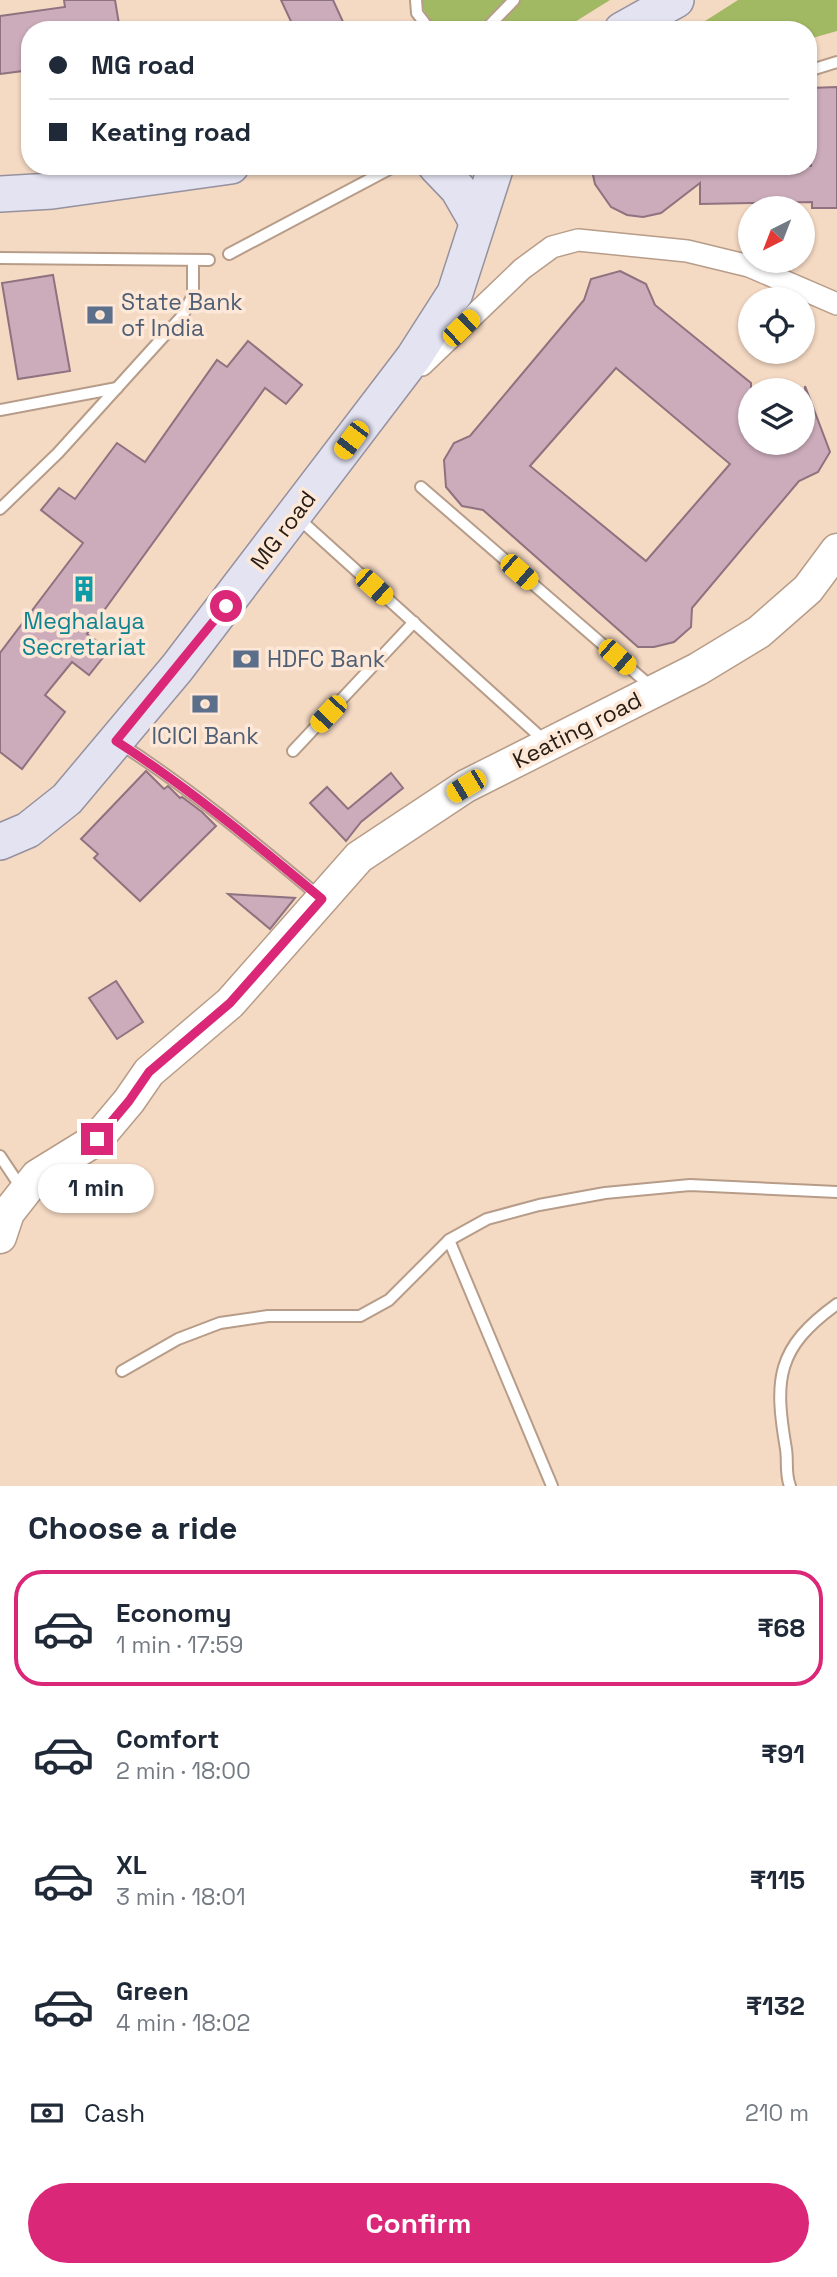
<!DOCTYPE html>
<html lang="en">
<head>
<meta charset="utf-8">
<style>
  body { margin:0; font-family:"Space Grotesk",sans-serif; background:#f6f6f7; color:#1f2937; height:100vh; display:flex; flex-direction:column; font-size:26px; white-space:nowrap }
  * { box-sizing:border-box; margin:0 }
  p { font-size:23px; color:#747a83 }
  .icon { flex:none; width:38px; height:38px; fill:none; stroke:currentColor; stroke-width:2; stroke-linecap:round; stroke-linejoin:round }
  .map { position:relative; height:1486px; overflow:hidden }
  .details { display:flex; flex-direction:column; background:#fff; flex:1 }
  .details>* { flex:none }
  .hud { position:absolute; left:21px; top:21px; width:796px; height:154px; border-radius:28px; box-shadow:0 2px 5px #0004; display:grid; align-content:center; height:154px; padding:0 28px; background:#fff }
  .needle { width:46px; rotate:222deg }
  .buttons { position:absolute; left:738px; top:196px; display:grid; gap:14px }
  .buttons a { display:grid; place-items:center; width:77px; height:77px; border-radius:50%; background:#fff; box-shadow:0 2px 5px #0004; font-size:35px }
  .end { position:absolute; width:32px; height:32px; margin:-16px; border:9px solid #db2777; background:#fff; box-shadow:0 0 0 4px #fff }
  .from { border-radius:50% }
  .bubble { position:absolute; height:49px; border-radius:24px; background:#fff; box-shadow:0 2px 5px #0004; font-size:23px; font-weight:600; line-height:49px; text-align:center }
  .car { position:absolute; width:21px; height:42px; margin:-21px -10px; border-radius:9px; box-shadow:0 0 5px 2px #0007; background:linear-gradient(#f5c518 24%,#345 0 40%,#f5c518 0 76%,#345 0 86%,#f5c518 0) }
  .hud b { display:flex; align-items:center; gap:24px; height:66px; font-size:26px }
  .hud b+b { border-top:2px solid #e0e1e3 }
  .hud i { width:18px; height:18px; background:#1f2937 }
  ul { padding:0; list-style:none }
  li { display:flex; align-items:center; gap:21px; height:116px; margin:0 14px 10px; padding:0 14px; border:4px solid transparent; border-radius:28px }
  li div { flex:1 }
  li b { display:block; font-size:26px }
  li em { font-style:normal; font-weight:600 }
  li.selected { border-color:#db2777 }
  li>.icon { width:63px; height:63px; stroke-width:1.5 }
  h2 { padding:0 28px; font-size:32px; line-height:84px }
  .pay { display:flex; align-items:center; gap:18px; height:77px; padding:0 28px; font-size:26px }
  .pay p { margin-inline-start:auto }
  .button { display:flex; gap:14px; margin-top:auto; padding:14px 28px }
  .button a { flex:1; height:80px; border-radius:42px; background:#db2777; color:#fff; font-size:28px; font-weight:600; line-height:80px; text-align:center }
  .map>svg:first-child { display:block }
</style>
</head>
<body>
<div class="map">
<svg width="837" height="1486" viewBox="0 0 837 1486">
  <rect width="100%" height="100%" fill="#f4d9c3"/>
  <g fill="#a2b963">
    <path d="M420,0H610L562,30H439L428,21Z"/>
    <path d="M738,0H837V31L809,39L808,30H691Z"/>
  </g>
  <g fill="#ccacbb" stroke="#8f727f" stroke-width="2" fill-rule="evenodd">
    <path d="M64,0H115L120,30H30V70L0,74V16L65,7Z"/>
    <path d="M281,0H333L344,24L331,30H295Z"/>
    <path d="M837,87V208H812V202L700,204V183L661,213L643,217L627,215L611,207L595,184L591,166H811L810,88Z"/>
    <path d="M620,271L646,284L655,305L751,383V443H803L805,386L830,452L818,472L799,481L692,608L691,627L674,642L654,647H638L483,510L462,506L446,487L444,460L454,443L470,436L584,300L591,279ZM616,368L730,464L646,561L530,466Z"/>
    <path d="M53,275L70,371L18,379L2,283Z"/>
    <path d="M248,341L302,385L286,404L265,388L87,634L109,650L89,675L72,662L45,695L65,712L22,769L0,752V653L83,543L41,510L59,488L75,499L117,443L145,462L217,360L227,367Z"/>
    <path d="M146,771L164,789L168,786L180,798L182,797L202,812L216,826L140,901L94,858L98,854L81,839Z"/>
    <path d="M391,773L403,788L361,822L346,841L310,803L327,787L348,809Z"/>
    <path d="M228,894L295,898L270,929Z"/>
    <path d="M116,981L143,1022L117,1039L89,998Z"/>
  </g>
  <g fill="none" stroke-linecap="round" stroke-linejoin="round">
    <g stroke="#b79d89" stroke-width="14">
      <g id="lane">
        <path d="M416,0L417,13L430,30"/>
        <path d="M485,30L514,0"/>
        <path d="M808,71L837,62"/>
        <path d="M229,254L395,166"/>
        <path d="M0,258L209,260"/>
        <path d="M0,410L117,388"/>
        <path d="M421,487L654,689"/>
        <path d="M0,509L58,453L183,315L193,295V261"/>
        <path d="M297,517L547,743"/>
        <path d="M119,743C191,789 255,843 320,897"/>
        <path d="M293,751L414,622"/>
        <path d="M0,1156L22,1189"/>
        <path d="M449,1240L552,1486"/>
        <path d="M122,1371L178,1339L220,1323L268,1316H360L389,1300L449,1240L487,1219L539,1205L605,1193L690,1185L837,1192"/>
        <path d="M790,1486C785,1474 788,1462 786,1449C774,1379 776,1348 837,1304"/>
      </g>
    </g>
    <g stroke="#b79d89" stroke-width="24">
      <path id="street" d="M422,365L522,269L552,247L578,240L687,251L749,266L837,304"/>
    </g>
    <g stroke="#b79d89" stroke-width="35">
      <path id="secondary" d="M0,1237L8,1213L37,1176L97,1139L129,1101L149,1072L230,1003L359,857L466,786L698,669L759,632L808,589L837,550"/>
    </g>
    <g stroke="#96919e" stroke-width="38">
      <g id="primary">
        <path d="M622,30L676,0"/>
        <path d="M436,166L458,189L477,222"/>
        <path d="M0,194L52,191L231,166"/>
        <path d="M0,842L28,830L67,799L177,668L414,357L455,293L496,166"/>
      </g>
    </g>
    <use href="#lane" stroke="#fff" stroke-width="10"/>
    <use href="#street" stroke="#fff" stroke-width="21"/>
    <use href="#secondary" stroke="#fff" stroke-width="32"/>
    <use href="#primary" stroke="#e4e3f2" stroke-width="35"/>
  </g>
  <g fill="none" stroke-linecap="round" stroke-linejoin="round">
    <path stroke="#db2777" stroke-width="9" d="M97,1139L129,1101L149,1072L230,1003L322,899C255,843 189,788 116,741L226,606"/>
  </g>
  <defs>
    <g id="bank-bare" transform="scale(2.1)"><path d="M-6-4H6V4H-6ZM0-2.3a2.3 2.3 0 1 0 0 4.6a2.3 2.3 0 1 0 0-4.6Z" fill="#5c6f8a" stroke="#fde7d6" stroke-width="2.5" paint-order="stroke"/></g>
    <g id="building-bare" transform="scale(2.1)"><path d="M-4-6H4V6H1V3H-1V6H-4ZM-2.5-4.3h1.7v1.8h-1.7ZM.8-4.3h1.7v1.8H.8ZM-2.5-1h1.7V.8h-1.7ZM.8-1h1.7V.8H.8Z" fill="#0f9aa8" stroke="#fde7d6" stroke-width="2.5" paint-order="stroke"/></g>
  </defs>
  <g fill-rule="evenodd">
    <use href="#bank-bare" x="100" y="315"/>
    <use href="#building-bare" x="84" y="589"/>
    <use href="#bank-bare" x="246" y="659"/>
    <use href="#bank-bare" x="205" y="704"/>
  </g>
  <g text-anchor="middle" stroke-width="7" stroke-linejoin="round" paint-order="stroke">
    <g font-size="23" fill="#4e5e75" stroke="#fde7d6" text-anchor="start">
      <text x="121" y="310">State Bank<tspan x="121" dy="26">of India</tspan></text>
      <text x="267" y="667">HDFC Bank</text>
      <text x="205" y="744" text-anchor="middle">ICICI Bank</text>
    </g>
    <g font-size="23" fill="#261c14" stroke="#fde7d6">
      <text transform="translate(283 530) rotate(-53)" y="8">MG road</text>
      <text transform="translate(577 730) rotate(-27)" y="8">Keating road</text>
    </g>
    <g font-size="23" fill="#0d838f" stroke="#fde7d6">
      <text x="84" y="629">Meghalaya<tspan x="84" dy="26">Secretariat</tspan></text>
    </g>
  </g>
</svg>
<div class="buttons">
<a><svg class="needle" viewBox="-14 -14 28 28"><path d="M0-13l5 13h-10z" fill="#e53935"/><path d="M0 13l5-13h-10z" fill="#747a83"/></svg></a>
<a><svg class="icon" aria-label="locate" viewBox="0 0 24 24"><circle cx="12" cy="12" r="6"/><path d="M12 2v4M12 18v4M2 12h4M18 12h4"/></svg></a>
<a><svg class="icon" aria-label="layers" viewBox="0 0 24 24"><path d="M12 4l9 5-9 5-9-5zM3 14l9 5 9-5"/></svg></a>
</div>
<i class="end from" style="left:226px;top:606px"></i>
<i class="end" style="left:97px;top:1139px"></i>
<div class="bubble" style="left:38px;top:1164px;width:116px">1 min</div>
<i class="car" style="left:461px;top:328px;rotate:46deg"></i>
<i class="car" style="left:351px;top:440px;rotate:217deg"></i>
<i class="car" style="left:519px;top:572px;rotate:131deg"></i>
<i class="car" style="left:374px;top:587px;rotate:132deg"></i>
<i class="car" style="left:617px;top:657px;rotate:131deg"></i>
<i class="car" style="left:328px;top:714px;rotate:223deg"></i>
<i class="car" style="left:466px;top:786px;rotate:239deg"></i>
<div class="hud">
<b><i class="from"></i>MG road</b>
<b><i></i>Keating road</b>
</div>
</div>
<section class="details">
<h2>Choose a ride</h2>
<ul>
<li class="selected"><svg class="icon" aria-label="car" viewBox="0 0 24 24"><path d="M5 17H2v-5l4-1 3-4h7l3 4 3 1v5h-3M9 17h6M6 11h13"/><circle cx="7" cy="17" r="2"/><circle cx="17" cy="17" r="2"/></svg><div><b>Economy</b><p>1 min · 17:59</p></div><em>₹68</em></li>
<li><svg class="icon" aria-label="car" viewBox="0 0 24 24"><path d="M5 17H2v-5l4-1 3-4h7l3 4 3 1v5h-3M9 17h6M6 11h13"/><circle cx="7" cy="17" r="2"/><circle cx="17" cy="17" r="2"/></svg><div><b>Comfort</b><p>2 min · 18:00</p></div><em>₹91</em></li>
<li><svg class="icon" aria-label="car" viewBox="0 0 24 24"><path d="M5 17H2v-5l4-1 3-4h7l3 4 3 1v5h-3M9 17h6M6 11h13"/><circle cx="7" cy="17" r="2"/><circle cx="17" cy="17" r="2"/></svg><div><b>XL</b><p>3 min · 18:01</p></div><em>₹115</em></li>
<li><svg class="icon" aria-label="car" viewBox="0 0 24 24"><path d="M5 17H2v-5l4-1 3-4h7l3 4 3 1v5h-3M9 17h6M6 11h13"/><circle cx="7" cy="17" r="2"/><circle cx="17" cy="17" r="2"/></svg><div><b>Green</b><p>4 min · 18:02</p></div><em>₹132</em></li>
</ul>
<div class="pay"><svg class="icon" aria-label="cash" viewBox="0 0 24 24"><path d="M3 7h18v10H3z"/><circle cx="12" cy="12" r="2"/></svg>Cash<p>210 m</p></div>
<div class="button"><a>Confirm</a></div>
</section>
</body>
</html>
